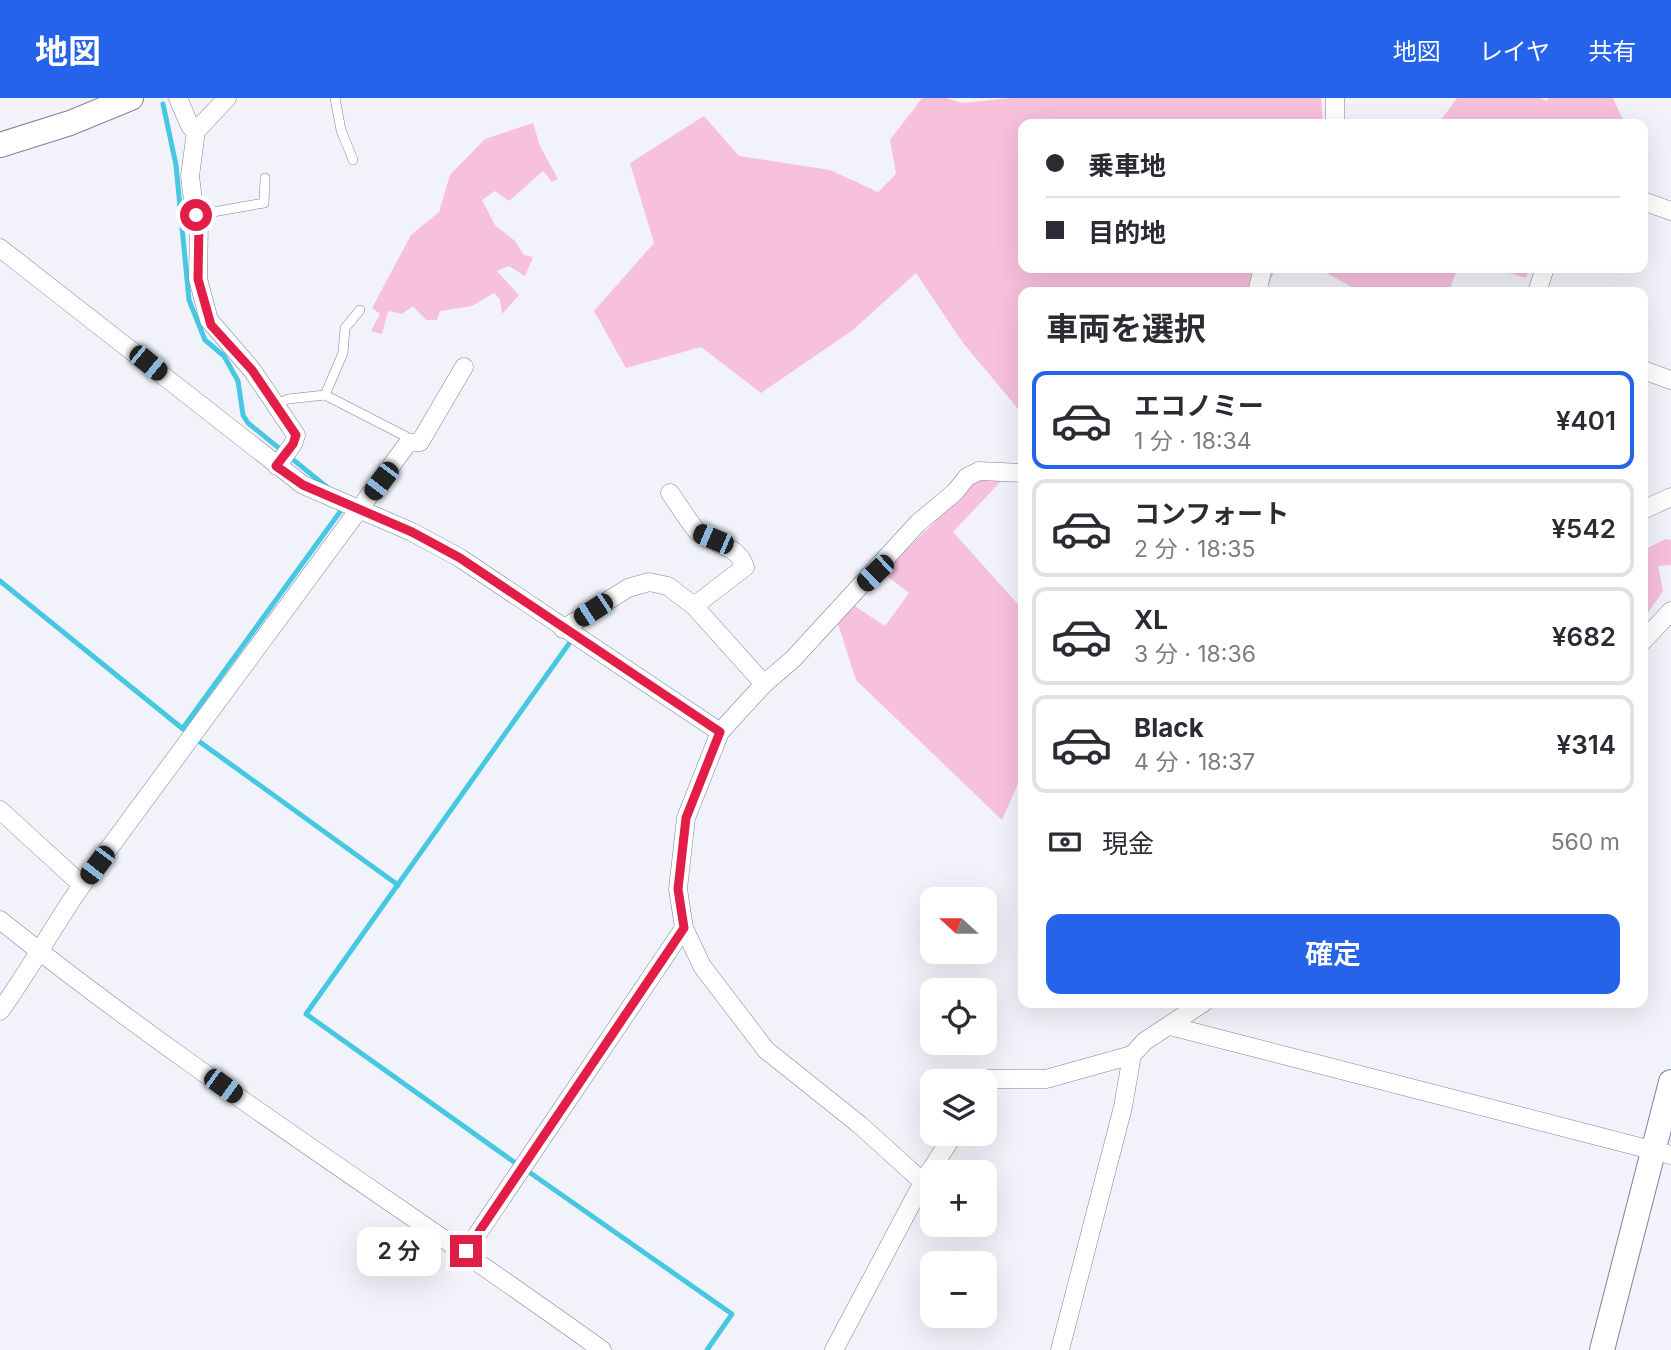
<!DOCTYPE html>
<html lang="ja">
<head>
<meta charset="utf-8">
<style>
  body { margin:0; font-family:Inter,"Noto Sans JP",sans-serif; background:#f7f7f7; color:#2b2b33; height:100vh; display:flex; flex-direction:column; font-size:26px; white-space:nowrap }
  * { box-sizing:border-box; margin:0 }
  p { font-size:23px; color:#7c7c81 }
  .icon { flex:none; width:38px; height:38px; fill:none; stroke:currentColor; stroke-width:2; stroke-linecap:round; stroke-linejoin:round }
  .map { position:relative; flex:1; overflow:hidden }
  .side { position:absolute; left:1018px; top:189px; width:630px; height:721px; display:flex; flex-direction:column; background:#fff; border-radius:14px; box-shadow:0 7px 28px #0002 }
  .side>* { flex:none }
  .hud { position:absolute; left:1018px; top:21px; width:630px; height:154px; border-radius:14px; box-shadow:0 7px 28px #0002; display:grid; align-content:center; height:154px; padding:0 28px; background:#fff }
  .needle { width:46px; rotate:291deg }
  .tools { position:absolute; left:920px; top:789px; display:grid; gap:14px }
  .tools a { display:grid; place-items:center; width:77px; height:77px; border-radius:14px; background:#fff; box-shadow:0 7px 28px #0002; font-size:35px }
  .end { position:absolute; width:32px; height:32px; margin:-16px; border:9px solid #e11d48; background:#fff; box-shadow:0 0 0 4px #fff }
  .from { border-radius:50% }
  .bubble { position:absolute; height:49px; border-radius:14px; background:#fff; box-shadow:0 7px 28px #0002; font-size:23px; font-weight:600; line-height:49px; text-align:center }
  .car { position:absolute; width:21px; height:42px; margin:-21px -10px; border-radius:9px; box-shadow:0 0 5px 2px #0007; background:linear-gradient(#222 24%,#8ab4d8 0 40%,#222 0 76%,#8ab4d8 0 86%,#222 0) }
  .hud b { display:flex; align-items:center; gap:24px; height:66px; font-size:26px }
  .hud b+b { border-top:2px solid #e1e1e2 }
  .hud i { width:18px; height:18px; background:#2b2b33 }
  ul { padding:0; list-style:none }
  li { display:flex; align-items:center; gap:21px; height:98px; margin:0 14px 10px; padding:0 14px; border:4px solid #e1e1e2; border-radius:14px }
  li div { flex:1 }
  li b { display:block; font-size:26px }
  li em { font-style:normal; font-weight:600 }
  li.active { border-color:#2563eb }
  li>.icon { width:63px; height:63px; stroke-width:1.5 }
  h2 { padding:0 28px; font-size:32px; line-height:84px }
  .pay { display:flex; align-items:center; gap:18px; height:77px; padding:0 28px; font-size:26px }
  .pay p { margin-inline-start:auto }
  .button { display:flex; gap:14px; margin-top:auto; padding:14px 28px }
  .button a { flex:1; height:80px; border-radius:14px; background:#2563eb; color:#fff; font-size:28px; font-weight:600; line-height:80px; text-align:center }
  header { display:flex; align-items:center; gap:42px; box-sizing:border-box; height:98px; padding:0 35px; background:#2563eb; color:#fff }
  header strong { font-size:33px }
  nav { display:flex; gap:38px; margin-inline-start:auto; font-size:24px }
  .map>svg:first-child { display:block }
</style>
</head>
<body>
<header>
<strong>地図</strong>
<nav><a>地図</a><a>レイヤ</a><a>共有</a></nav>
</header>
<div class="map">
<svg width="1671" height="1252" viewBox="0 0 1671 1252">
  <rect width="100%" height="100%" fill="#f2f3fa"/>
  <g fill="#f7c0dd">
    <path d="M922,0H946L962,5L1012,0H1321L1323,26H1024V170H1276L1265,194H1024V318L963,245L916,175L853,232L761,295L701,249L626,270L594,213L654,145L630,65L704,18L739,58L830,72L878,94L896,76L890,42Z"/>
    <path d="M1457,0H1540L1546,3L1549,0H1613L1623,22L1597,26H1438Z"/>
    <path d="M533,25L540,48L558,81L552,84L543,73L509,103L495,93L482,102L495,127L515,143L524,157L533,159L525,178L509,168L497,173L519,197L502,216L500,201L494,195L472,208L440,213L437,222H426L413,208L402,216L388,213L382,236L371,233L380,216L372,210L411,137L439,114L450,77L485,41Z"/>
    <path d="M1318,170H1457L1449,194H1360Z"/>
    <path d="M1492,170H1530L1526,180Z"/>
    <path d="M1004,380L953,434L1024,513V682L1020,681L1002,722L856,582L838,526L853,507L885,528L909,495L883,475L976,383Z"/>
    <path d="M1666,441L1671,442V467L1658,468L1663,493L1643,522V452Z"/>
  </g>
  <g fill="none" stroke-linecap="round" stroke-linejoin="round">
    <g stroke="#46c8e2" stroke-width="5">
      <path d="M163,6L176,67L189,202L205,242L224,258L238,283L243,317L248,325L328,390"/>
      <path d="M0,483L183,631"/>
      <path d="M183,630L345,407"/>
      <path d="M193,639L398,787"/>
      <path d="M514,1064L306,916L573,540"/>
      <path d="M529,1074L732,1216L707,1252"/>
    </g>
    <g stroke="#7e829e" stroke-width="10">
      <g id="lane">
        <path d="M335,0L341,32L353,62"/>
        <path d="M196,117L264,105L265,80"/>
        <path d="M325,297L343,255L345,230L360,212"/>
        <path d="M277,306L288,301L325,297L405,338L408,345"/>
      </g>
    </g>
    <g stroke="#7e829e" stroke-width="19">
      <g id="street">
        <path d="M178,0L190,28L196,33L190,78L194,110L199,125L198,181L209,222L252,272L296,337L293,346L277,368"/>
        <path d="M1335,26V0"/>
        <path d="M196,33L227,0"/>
        <path d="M1643,103L1671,113"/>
        <path d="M0,150L303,387L412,434L460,460L720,634"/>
        <path d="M1257,194L1263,170"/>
        <path d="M1537,194L1545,170"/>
        <path d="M1643,272L1671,282"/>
        <path d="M670,395C679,407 687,422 697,433C713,448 737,445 745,469L694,508"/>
        <path d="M1643,412L1671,399"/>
        <path d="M563,531L628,490L649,484L668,488L694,508L764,586"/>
        <path d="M1643,543L1671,513"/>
        <path d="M0,712L82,787"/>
        <path d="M0,822C192,976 402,1108 602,1252"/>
        <path d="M0,913C30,872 53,828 82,787L408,345L420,344L464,269"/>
        <path d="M1170,928L1671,1057"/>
        <path d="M985,986L988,981H1046L1132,957L1145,943L1203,905"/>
        <path d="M923,1084L860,1027L766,952L702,868L684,830L678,791L686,720L720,634L764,586L793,561L918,425L955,394L967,379L979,373L1024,375"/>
        <path d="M466,1153L684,830"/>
        <path d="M834,1252L923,1084L954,1036"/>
        <path d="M1060,1252L1123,1009L1132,957"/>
      </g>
    </g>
    <g stroke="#7e829e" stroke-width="26">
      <g id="secondary">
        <path d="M0,47L70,25L131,0"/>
        <path d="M1602,1252L1671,984"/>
      </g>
    </g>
    <use href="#lane" stroke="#fff" stroke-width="9"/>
    <use href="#street" stroke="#fff" stroke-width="18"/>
    <use href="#secondary" stroke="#fff" stroke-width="24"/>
  </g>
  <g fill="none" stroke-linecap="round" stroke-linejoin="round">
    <path stroke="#e11d48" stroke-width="9" d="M196,117L199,125L198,181L211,227L252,272L296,337L293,346L276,368L303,387L412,434L460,460L720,634L686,720L678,791L684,830L466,1153"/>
  </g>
</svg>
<div class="tools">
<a><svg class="needle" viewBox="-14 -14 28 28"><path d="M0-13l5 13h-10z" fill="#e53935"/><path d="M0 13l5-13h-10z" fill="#7c7c81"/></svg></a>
<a><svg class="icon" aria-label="locate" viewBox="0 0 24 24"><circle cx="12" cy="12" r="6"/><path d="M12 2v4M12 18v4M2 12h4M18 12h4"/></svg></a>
<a><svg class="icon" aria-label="layers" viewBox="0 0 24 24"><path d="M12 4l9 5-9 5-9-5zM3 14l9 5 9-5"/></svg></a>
<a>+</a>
<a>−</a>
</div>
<i class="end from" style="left:196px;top:117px"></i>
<i class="end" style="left:466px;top:1153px"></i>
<div class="bubble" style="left:357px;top:1129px;width:84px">2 分</div>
<i class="car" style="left:148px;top:265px;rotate:129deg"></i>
<i class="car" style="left:381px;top:383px;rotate:217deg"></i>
<i class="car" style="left:713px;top:441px;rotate:293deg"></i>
<i class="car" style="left:875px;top:475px;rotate:226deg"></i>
<i class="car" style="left:593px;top:512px;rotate:237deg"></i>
<i class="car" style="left:97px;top:767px;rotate:217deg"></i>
<i class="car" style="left:223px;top:988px;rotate:126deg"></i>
<div class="hud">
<b><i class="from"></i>乗車地</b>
<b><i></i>目的地</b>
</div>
<section class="side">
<h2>車両を選択</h2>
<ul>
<li class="active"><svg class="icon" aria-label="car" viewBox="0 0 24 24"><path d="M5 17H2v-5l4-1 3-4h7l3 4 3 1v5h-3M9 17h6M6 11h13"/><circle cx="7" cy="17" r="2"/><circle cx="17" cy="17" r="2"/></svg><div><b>エコノミー</b><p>1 分 · 18:34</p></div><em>¥401</em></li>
<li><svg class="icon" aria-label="car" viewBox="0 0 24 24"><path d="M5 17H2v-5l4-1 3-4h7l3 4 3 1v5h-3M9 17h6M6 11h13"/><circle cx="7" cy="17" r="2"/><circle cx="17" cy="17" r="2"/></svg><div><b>コンフォート</b><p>2 分 · 18:35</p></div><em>¥542</em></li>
<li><svg class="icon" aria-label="car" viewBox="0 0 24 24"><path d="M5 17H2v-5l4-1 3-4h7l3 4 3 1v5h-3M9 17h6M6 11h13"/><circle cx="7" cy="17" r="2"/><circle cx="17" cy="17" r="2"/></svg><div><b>XL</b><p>3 分 · 18:36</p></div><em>¥682</em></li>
<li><svg class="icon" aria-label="car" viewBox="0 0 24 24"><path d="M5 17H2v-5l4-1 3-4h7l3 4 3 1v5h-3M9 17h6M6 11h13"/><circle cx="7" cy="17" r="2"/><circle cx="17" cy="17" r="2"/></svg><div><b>Black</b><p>4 分 · 18:37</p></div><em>¥314</em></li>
</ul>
<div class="pay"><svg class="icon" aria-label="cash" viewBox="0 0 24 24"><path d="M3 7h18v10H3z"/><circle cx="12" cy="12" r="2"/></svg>現金<p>560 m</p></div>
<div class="button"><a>確定</a></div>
</section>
</div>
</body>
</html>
